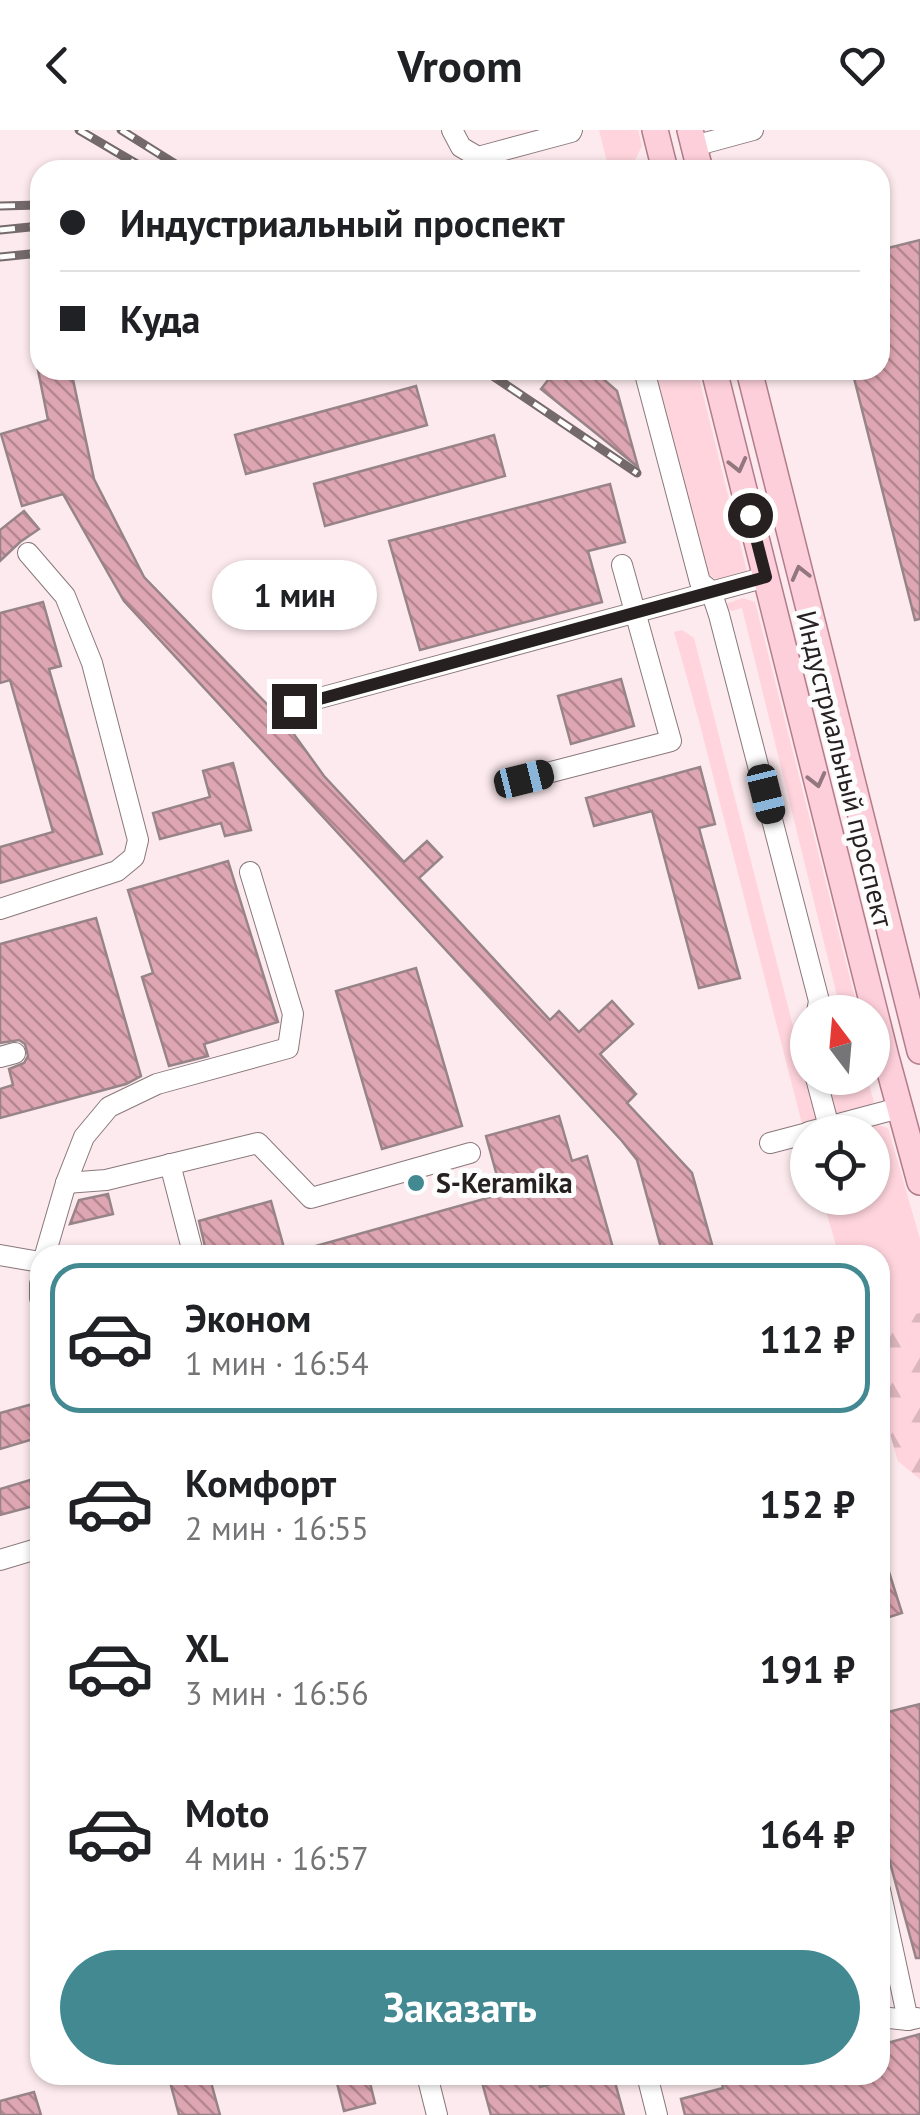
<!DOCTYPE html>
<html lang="ru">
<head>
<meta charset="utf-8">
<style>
  body { margin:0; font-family:"PT Sans",sans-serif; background:#f2f2f2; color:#202124; height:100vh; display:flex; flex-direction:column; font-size:38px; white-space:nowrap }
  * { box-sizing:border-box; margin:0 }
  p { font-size:32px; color:#757577 }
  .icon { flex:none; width:55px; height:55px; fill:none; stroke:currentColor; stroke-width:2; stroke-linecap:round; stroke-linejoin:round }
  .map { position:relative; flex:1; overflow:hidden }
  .side { position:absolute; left:30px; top:1115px; width:860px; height:840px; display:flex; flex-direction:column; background:#fff; border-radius:30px; box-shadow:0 2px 8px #0004 }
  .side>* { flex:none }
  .top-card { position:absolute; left:30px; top:30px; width:860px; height:220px; border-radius:30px; box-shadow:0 2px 8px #0004; display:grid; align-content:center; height:220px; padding:0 30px; background:#fff }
  .needle { width:65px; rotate:344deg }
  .tools { position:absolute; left:790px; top:865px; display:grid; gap:20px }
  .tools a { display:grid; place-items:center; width:100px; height:100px; border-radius:50%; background:#fff; box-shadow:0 2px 8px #0004; font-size:50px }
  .end { position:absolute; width:45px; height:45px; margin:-22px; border:12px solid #272021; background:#fff; box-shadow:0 0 0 5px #fff }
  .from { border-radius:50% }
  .bubble { position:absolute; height:70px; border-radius:35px; background:#fff; box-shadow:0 2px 8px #0004; font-size:32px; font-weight:600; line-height:70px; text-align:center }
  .car { position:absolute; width:30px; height:60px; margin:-30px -15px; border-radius:12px; box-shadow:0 0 8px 2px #0007; background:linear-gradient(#222 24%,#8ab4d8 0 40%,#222 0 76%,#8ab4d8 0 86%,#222 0) }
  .top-card b { display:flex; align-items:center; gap:35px; height:95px; font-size:38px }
  .top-card b+b { border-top:2px solid #e0e0e0 }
  .top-card i { width:25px; height:25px; background:#202124 }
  ul { padding:18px 0 0; list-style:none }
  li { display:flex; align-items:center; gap:30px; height:150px; margin:0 20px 15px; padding:0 10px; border:5px solid transparent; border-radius:30px }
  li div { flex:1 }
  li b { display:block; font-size:38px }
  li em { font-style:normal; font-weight:600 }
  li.active { border-color:#428992 }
  li>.icon { width:90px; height:90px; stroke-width:1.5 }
  .action { display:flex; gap:20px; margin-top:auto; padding:20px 30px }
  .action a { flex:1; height:115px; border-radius:60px; background:#428992; color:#fff; font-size:40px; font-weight:600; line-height:115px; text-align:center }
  header { display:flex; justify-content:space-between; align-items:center; height:130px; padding:0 30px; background:#fff; font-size:45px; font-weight:600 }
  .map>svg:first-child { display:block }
</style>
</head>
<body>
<header><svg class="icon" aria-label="back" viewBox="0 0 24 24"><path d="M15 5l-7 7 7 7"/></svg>Vroom<svg class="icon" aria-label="heart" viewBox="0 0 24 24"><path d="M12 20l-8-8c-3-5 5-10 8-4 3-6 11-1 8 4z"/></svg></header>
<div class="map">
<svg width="920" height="1985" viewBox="0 0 920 1985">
  <defs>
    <pattern id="forest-firs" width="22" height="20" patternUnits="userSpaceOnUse" patternTransform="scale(2.5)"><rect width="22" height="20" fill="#ffd4dd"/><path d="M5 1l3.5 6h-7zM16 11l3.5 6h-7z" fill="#dbb6bd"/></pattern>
    <pattern id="building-back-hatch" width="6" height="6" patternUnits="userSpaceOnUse" patternTransform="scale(2.5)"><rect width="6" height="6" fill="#dea6b2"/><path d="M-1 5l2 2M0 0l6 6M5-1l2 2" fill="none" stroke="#b48790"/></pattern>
  </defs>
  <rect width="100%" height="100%" fill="#fdeaee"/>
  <g fill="#ffd4dd">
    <path d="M599,0H638L642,16L630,40H609Z"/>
    <path d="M655,240H697L747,442L721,453L708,444Z"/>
    <path d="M743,468L755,472L858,880L841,882L742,478L732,481L726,478L728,473Z"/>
    <path d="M682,500L694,508L817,990L802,994L698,587L674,502Z"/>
    <path d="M822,948H867L874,972L869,976L836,985L829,977Z"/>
    <path d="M875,994L888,998L920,1109V1349L898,1331L880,1270V1125H839L822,1068H872V1002H848Z"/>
  </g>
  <path fill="url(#forest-firs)" d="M880,1175C894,1184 904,1187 920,1183V1349L898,1331L880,1270Z"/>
  <g fill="url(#building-back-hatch)" stroke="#968488" stroke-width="2.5">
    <path d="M920,110V489L915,490L852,240H880V120Z"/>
    <path d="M38,240H71L94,349L144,447L288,596L324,646L404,732L427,711L442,727L419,748L550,890L559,881L579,902L612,871L633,894L600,924L636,964L627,973L692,1043L715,1125H663L637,1030L622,1011L124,471L63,364L22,376L1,304L48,290Z"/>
    <path d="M556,240H593L617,261L638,337L541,259Z"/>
    <path d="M416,256L427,295L246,344L235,305Z"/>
    <path d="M494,305L505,346L325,396L314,354Z"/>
    <path d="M610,354L625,412L588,421L602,472L420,520L389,411Z"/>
    <path d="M24,381L39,399L20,412L0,431V400Z"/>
    <path d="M43,472L61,536L49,539L102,724L0,753V717L53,702L10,550L0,553V483Z"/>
    <path d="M621,549L634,596L571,614L558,566Z"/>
    <path d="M233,633L251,700L225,706L221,693L160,709L153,683L210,667L203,641Z"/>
    <path d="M700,637L715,694L699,698L740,848L699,858L652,681L594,696L586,668Z"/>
    <path d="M228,731L278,892L204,914L208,926L169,936L142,847L153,843L128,760Z"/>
    <path d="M96,788L141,946L126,954L0,988V959L13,955L9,939L24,933L28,926L25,914L19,910L0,913V814Z"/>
    <path d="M416,838L462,996L382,1019L336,861Z"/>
    <path d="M559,986L572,1031L587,1026L615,1125H298V1121L502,1064L486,1006Z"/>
    <path d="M108,1064L113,1084L70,1094L79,1070Z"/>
    <path d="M271,1071L286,1125H207L199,1091Z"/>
    <path d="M40,1272V1307L0,1319V1283Z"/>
    <path d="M30,1350L37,1375L0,1385V1359Z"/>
    <path d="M880,1423H883L902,1483L880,1490Z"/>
    <path d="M920,1574V1828H916L880,1696V1584Z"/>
    <path d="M920,1904V1985H685L681,1969L723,1958L720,1945H880V1915Z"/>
    <path d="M199,1945H209L220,1985H179L170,1952Z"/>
    <path d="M335,1945H368L375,1973L344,1981Z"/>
    <path d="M480,1945H537L540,1957L583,1945H613L624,1985H491Z"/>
    <path d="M34,1962L41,1985H0V1971Z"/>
  </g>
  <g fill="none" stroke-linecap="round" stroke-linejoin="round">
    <g stroke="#89787b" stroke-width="22">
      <g id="minor">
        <path d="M452,0L461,17L478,27L571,2L572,0"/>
        <path d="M694,16L753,0"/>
        <path d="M644,240L700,452L711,461L719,485L819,871L817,882"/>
        <path d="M294,575L766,447"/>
        <path d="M524,649L671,611L622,435"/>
        <path d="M0,779L117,741L134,727L138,710L92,533L65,466L28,423"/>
        <path d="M0,927L15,923"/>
        <path d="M816,948L829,997"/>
        <path d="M809,1002L899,978"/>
        <path d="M770,1013L808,1003"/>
        <path d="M170,1034L192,1119"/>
        <path d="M66,1053L106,1050L258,1013L311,1068L470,1023"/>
        <path d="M0,1125L40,1132"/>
        <path d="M45,1125L66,1053L84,1007L109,977L157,954L288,918L293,884L250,742"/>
        <path d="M40,1154V1168"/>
        <path d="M0,1430L40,1418"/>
        <path d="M880,1760L908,1890"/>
        <path d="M880,1887L908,1890L917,1888"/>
        <path d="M427,1945L437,1985"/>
        <path d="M647,1945L657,1985"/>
      </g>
    </g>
    <g stroke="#b17d89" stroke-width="28">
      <g id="major">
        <path d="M655,0L665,40"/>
        <path d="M690,0L700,40"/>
        <path d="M714,240L886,927L920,1052"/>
        <path d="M749,240L920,921"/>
      </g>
    </g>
    <use href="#minor" stroke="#fff" stroke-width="20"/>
    <use href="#major" stroke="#fdcfda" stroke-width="25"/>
    <g stroke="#74696b" stroke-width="9">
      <g id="rail">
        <path d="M79,0L147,40"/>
        <path d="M121,0L185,40"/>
        <path d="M0,76L40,75"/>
        <path d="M0,100L40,96"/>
        <path d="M0,127L40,123"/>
        <path d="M484,240L637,343"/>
      </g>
    </g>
    <use href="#rail" stroke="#fdfdfd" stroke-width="5" stroke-dasharray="15" stroke-linecap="butt"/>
  </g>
  <defs><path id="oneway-chevron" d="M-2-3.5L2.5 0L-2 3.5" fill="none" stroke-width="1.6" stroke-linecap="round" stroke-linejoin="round" transform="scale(2.5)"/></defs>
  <g stroke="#92787e">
    <use href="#oneway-chevron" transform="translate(738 335) rotate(76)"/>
    <use href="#oneway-chevron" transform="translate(800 443) rotate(-104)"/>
    <use href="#oneway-chevron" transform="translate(817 650) rotate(76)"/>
  </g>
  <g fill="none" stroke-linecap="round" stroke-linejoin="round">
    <path stroke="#272021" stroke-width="12" d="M294,576L766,447L750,385"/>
  </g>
  <circle fill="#428992" stroke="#fdfdfd" stroke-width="4" cx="416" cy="1053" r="10"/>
  <g text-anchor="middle" stroke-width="10" stroke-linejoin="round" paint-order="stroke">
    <g font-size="28" fill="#272021" stroke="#fdfdfd">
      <text transform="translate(845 639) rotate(76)" y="10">Индустриальный проспект</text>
    </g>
    <g font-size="28" font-weight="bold" fill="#272021" stroke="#fdfdfd" text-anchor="start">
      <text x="436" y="1063">S-Keramika</text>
    </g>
  </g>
</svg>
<div class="tools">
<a><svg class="needle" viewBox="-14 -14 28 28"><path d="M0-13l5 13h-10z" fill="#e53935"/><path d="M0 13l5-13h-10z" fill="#757577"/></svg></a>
<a><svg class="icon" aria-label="locate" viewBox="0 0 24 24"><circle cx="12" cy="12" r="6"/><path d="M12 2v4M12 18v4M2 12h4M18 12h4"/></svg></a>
</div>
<i class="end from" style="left:750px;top:385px"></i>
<i class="end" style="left:294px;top:576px"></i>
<div class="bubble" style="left:212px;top:430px;width:165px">1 мин</div>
<i class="car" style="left:524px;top:649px;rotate:76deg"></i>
<i class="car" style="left:766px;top:664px;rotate:166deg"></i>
<div class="top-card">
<b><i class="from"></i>Индустриальный проспект</b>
<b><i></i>Куда</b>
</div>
<section class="side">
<ul>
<li class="active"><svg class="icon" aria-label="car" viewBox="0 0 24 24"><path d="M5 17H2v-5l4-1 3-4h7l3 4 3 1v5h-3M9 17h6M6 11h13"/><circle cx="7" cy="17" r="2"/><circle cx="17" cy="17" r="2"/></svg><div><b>Эконом</b><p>1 мин · 16:54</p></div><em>112 ₽</em></li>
<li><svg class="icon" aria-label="car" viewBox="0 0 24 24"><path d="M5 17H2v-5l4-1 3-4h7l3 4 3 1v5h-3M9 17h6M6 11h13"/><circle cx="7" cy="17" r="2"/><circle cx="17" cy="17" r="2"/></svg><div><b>Комфорт</b><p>2 мин · 16:55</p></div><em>152 ₽</em></li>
<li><svg class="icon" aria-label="car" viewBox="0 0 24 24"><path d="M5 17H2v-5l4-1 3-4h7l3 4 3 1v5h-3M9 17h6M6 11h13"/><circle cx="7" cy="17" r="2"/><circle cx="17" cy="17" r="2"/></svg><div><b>XL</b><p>3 мин · 16:56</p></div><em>191 ₽</em></li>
<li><svg class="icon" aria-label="car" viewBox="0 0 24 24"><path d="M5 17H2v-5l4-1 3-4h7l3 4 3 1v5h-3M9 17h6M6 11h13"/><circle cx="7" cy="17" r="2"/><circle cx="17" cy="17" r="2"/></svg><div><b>Moto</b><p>4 мин · 16:57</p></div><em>164 ₽</em></li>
</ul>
<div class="action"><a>Заказать</a></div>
</section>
</div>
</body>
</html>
